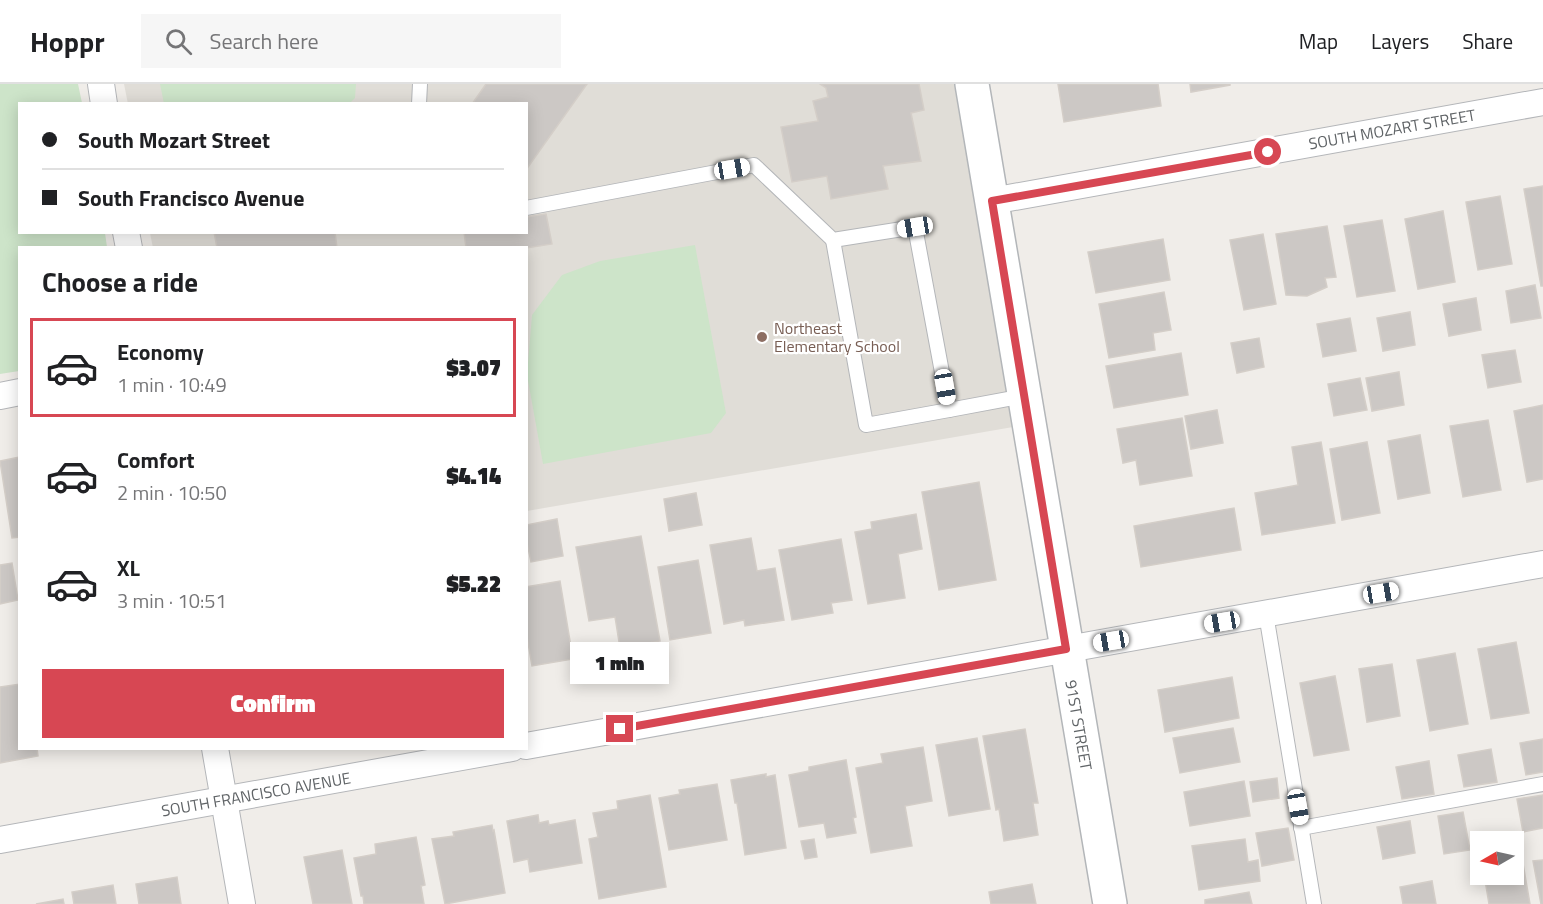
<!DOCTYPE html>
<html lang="en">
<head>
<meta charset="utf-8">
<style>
  body { margin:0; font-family:"Titillium Web",sans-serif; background:#f6f6f6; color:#202124; height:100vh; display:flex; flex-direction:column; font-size:22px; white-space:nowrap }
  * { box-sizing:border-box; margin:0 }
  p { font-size:20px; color:#757577 }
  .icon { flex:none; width:33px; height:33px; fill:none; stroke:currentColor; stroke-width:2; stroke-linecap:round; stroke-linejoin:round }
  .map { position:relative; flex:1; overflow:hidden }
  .details { position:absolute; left:18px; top:162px; width:510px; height:504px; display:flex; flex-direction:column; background:#fff; border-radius:0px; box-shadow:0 3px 15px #0003 }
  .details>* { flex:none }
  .top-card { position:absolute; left:18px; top:18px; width:510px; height:132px; border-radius:0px; box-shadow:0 3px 15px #0003; display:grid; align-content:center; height:132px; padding:0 24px; background:#fff }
  .needle { width:39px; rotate:261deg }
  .fabs { position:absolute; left:1470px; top:747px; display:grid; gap:12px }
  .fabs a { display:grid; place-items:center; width:54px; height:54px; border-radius:0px; background:#fff; box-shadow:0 3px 15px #0003; font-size:30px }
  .end { position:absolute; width:27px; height:27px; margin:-14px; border:8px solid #d74753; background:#fff; box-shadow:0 0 0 3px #fff }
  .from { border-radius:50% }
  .bubble { position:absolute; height:42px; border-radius:0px; background:#fff; box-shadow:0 3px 15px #0003; font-size:20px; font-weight:800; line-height:42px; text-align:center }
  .car { position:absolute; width:18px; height:36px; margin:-18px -9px; border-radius:8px; box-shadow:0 0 4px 2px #0007; background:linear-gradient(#fff 24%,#345 0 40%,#fff 0 76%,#345 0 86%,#fff 0) }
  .top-card b { display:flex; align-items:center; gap:21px; height:57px; font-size:22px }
  .top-card b+b { border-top:2px solid #e0e0e0 }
  .top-card i { width:15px; height:15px; background:#202124 }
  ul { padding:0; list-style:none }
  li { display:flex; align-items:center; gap:18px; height:99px; margin:0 12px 9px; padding:0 12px; border:3px solid transparent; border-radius:0px }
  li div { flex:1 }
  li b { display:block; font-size:22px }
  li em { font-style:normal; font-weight:800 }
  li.current { border-color:#d74753 }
  li>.icon { width:54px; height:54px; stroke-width:1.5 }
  h2 { padding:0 24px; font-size:27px; line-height:72px }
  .action { display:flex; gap:12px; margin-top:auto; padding:12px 24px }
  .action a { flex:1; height:69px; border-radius:0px; background:#d74753; color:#fff; font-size:24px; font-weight:800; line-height:69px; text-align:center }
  header { display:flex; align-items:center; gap:36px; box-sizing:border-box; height:84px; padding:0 30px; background:#fff; border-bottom:2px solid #e0e0e0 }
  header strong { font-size:28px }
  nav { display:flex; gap:33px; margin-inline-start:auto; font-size:21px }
  .search { width:420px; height:54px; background:#f6f6f6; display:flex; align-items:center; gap:15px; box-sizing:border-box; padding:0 21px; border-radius:0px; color:#757577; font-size:22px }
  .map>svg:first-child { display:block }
</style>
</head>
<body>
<header>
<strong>Hoppr</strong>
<div class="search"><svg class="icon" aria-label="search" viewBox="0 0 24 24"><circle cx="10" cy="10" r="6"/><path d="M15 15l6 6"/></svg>Search here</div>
<nav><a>Map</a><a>Layers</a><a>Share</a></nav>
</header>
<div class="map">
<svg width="1543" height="820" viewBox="0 0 1543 820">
  <rect width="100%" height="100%" fill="#f0ede9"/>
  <path fill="#e0ddd7" d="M124,0H954L1013,343L527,427L526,164H153L150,149L526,148V20H128Z"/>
  <g fill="#cde4c9">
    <path d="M0,0H78L82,19L20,20V148L105,149L107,163L20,164L19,287L0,290Z"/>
    <path d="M160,0H356L355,14L350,19L164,20Z"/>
    <path d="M695,161L726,329L711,349L543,380L527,291L532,231L562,191L600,177Z"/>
  </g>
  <g fill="#ccc8c5" stroke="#d4cec8" stroke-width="1.5">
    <path d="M486,0H587L526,86V20H472Z"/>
    <path d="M820,0H919L924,26L911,29L921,77L883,82L888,105L831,115L827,92L792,98L781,43L818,37L813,17L828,13L826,4Z"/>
    <path d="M1058,0H1158L1161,22L1064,38Z"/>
    <path d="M1190,0H1230V1L1191,8Z"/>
    <path d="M1543,102V202H1541L1524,105Z"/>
    <path d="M1500,112L1512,180L1478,186L1466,118Z"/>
    <path d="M1443,127L1455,198L1418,205L1405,135Z"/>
    <path d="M546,130L552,160L526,164H466L464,148H526V133Z"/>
    <path d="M1382,136L1395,207L1357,213L1344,142Z"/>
    <path d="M1327,142L1336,193L1325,194L1327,203L1307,212L1286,211L1276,150Z"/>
    <path d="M214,148H335L337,164H217Z"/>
    <path d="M1263,150L1276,220L1244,226L1230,156Z"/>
    <path d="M1163,155L1170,196L1096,209L1088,168Z"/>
    <path d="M1535,201L1541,234L1511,239L1506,207Z"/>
    <path d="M1164,208L1171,246L1153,249L1155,266L1109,274L1099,220Z"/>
    <path d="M1476,214L1481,246L1449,252L1443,220Z"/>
    <path d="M1410,228L1415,261L1383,267L1377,234Z"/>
    <path d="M1350,234L1356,267L1323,273L1317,240Z"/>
    <path d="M1259,254L1264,283L1237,289L1231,259Z"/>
    <path d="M1515,266L1521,298L1488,304L1482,271Z"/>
    <path d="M1181,269L1188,311L1114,324L1106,282Z"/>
    <path d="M1399,288L1404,321L1372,327L1366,294Z"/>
    <path d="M1360,294L1367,326L1334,332L1328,300Z"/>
    <path d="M1543,321V395L1527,398L1514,327Z"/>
    <path d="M1217,326L1223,359L1191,365L1185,332Z"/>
    <path d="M1182,334L1192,392L1140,401L1136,376L1123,379L1117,345Z"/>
    <path d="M1488,336L1501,406L1463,413L1450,342Z"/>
    <path d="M1420,351L1430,409L1398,415L1388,357Z"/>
    <path d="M1321,358L1335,439L1262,451L1255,409L1298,401L1292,363Z"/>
    <path d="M1367,358L1380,429L1342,436L1330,365Z"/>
    <path d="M20,373V453L12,454L0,377Z"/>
    <path d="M979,398L996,496L939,506L922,408Z"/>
    <path d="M696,409L702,441L669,447L664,415Z"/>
    <path d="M1234,424L1241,466L1141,483L1134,442Z"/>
    <path d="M916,430L922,465L898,470L905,514L868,520L855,448L872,445L871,438Z"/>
    <path d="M557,435L563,472L531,478L526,454V441Z"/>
    <path d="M641,452L660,557L620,564L615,533L589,537L576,463Z"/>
    <path d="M751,454L757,487L775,484L784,536L745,542L744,536L724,540L710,461Z"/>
    <path d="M841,455L852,516L831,519L833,529L792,536L779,466Z"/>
    <path d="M698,476L711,549L670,556L658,483Z"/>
    <path d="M12,479L18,516L0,520V481Z"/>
    <path d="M560,497L573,575L532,582L526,547V503Z"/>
    <path d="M1516,558L1529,629L1491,635L1478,565Z"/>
    <path d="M1455,569L1468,640L1430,647L1417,576Z"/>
    <path d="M1392,580L1400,632L1367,638L1359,585Z"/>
    <path d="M1335,592L1349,666L1314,672L1300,599Z"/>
    <path d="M1232,593L1239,634L1165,648L1158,606Z"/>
    <path d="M20,600V664H37L38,672L0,679V603Z"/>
    <path d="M1233,644L1240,678L1180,689L1173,654Z"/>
    <path d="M1025,645L1038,719H1033L1038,751L1004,757L999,725L996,726L983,652Z"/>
    <path d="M977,654L990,725L949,732L936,661Z"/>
    <path d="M1543,655V688L1526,691L1520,659Z"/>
    <path d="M923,663L932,717L905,722L912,762L871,769L856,684L883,679L881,670Z"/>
    <path d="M1491,665L1497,698L1464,703L1458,671Z"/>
    <path d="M846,676L856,733L853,734L856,749L827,754L824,739L799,743L789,691L809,687V683Z"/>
    <path d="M1429,677L1434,710L1402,715L1396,683Z"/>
    <path d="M766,690V693L775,691L786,764L745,771L737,719H735L731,696Z"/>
    <path d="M1277,694L1279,714L1253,718L1250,698Z"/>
    <path d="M1244,697L1250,732L1190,742L1184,708Z"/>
    <path d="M717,700L727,756L669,766L659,714L680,710L679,706Z"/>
    <path d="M650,711L666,803L599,815L589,755L598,753L593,729L618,725L617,717Z"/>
    <path d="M1543,711V744L1523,748L1517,715Z"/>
    <path d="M1463,728L1470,766L1444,770L1438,732Z"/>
    <path d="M538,731L539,739L548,737L549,741L575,736L582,779L530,788L528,775L514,778L507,737Z"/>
    <path d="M1410,737L1415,769L1383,775L1377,743Z"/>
    <path d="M492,741L493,747L494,746L505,809L445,820L432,755L454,752L453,748Z"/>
    <path d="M1288,744L1294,776L1262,782L1256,749Z"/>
    <path d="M1518,751L1530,820H1489L1484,790H1514V758H1484Z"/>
    <path d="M416,753L425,801L421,802L424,820H364L363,812H361L354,774L376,770L375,760Z"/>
    <path d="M814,755L817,773L805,775L801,757Z"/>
    <path d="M1245,755L1248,778L1258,776L1260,797L1199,806L1192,762Z"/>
    <path d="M342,766L352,820H313L304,773Z"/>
    <path d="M1543,776V820H1541L1533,777Z"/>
    <path d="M177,793L181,820H139L136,800Z"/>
    <path d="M1432,797L1436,820H1403L1400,803Z"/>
    <path d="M1032,800L1036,820H991L989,808Z"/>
    <path d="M113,801L116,820H74L72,808Z"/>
    <path d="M1249,808L1252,820H1205V816Z"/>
    <path d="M63,815L64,820H36Z"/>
  </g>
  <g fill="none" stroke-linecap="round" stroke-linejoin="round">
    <g stroke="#b4b6b9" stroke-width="16">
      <g id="lane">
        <path d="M419,20L420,0"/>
        <path d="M526,124L754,81L833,156L915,143L949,326L1024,312"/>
        <path d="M833,156L866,341L949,326"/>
        <path d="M1266,530L1314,820"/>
        <path d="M1301,744L1543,700"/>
      </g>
    </g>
    <g stroke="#b4b6b9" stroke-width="28">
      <g id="street">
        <path d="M101,0L104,20"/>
        <path d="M992,117L1543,18"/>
        <path d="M126,148L129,164"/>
        <path d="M0,312L20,308"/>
        <path d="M526,662L1543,480"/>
        <path d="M215,664L242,820"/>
        <path d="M0,756L512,664"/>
      </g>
    </g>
    <g stroke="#b3b6b9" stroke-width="36">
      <path id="secondary" d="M972,0L1110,820"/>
    </g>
    <use href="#lane" stroke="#fff" stroke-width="14"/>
    <use href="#street" stroke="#fff" stroke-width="26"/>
    <use href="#secondary" stroke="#fff" stroke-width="33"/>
  </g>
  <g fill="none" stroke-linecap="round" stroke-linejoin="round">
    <path stroke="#d74753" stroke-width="8" d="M620,645L1066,565L992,117L1268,68"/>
  </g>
  <circle fill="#8d6e63" stroke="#fff" stroke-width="2" cx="762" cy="253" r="6"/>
  <g text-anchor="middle" stroke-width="4.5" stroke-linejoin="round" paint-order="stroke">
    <g font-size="16" fill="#606467" stroke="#fff">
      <text transform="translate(1392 45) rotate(-10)" y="6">SOUTH MOZART STREET</text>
      <text transform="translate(1079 641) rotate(80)" y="6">91ST STREET</text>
      <text transform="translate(256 710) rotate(-10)" y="6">SOUTH FRANCISCO AVENUE</text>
    </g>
    <g font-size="16" fill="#785e54" stroke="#fff" text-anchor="start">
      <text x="774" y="250">Northeast<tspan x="774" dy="18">Elementary School</tspan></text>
    </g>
  </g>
</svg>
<div class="fabs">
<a><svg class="needle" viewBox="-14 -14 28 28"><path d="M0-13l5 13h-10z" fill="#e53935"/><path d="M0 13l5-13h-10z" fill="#757577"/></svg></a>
</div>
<i class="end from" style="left:1268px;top:68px"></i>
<i class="end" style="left:620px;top:645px"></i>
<div class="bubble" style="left:570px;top:558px;width:99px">1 min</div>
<i class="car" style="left:732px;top:85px;rotate:80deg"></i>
<i class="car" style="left:915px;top:143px;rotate:261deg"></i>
<i class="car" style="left:945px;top:303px;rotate:170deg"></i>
<i class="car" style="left:1381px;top:509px;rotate:80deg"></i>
<i class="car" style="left:1222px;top:538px;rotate:260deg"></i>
<i class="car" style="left:1111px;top:557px;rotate:260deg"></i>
<i class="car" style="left:1298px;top:723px;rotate:170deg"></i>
<div class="top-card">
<b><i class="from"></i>South Mozart Street</b>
<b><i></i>South Francisco Avenue</b>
</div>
<section class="details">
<h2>Choose a ride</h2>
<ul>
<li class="current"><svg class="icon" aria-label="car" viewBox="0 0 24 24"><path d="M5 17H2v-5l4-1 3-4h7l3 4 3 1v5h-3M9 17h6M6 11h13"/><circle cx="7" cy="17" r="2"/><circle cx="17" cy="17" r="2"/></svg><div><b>Economy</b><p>1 min · 10:49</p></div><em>$3.07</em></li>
<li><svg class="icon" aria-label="car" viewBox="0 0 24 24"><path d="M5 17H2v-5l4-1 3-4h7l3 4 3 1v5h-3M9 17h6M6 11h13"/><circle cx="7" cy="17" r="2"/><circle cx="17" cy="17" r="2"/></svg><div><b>Comfort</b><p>2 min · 10:50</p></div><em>$4.14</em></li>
<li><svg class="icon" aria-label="car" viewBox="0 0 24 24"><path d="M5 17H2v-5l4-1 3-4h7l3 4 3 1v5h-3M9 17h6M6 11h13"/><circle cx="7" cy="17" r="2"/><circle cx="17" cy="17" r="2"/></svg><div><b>XL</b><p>3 min · 10:51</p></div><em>$5.22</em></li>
</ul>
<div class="action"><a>Confirm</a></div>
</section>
</div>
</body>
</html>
